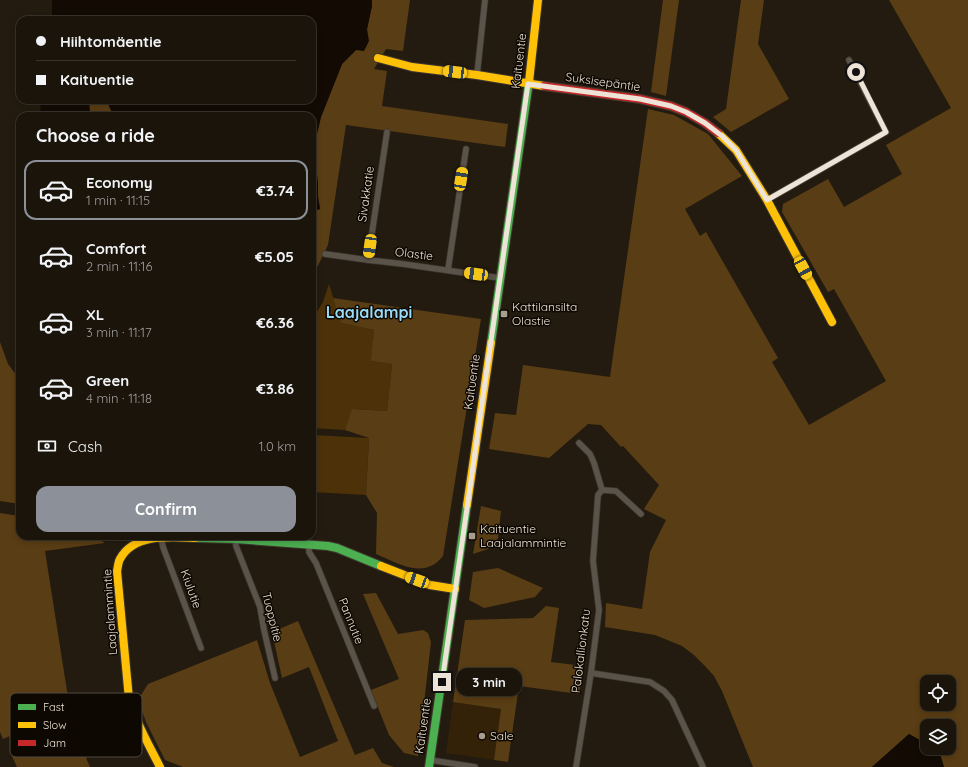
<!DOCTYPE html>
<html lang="en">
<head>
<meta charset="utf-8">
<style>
  body { margin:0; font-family:Quicksand,sans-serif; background:#272119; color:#f1f3f6; height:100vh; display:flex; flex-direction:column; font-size:15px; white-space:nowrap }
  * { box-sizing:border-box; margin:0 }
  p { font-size:13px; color:#9f9e9d }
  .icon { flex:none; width:22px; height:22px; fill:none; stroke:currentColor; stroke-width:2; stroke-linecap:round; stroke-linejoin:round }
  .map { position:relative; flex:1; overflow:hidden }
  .details { position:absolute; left:16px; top:112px; width:300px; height:428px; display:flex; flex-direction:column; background:#1a140b; border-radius:12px; box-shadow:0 2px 6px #0003,0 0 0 1px #38332c }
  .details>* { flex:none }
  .banner { position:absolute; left:16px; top:16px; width:300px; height:88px; border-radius:12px; box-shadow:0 2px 6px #0003,0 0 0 1px #38332c; display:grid; align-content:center; height:88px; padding:0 20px; background:#1a140b }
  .tools { position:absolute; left:920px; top:675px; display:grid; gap:8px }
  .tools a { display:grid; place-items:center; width:36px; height:36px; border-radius:8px; background:#1a140b; box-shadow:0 2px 6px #0003,0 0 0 1px #38332c; font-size:20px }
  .end { position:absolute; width:18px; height:18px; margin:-9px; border:5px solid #ede3d6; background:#111; box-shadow:0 0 0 2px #111 }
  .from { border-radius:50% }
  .bubble { position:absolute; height:28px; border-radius:12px; background:#1a140b; box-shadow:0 2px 6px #0003,0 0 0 1px #38332c; font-size:13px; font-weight:700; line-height:28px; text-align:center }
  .car { position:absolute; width:12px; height:24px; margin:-12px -6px; border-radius:5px; box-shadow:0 0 3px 1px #0007; background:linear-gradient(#f5c518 24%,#345 0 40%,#f5c518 0 76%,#345 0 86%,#f5c518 0) }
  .banner b { display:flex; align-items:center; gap:14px; height:38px; font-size:15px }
  .banner b+b { border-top:1px solid #38332c }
  .banner i { width:10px; height:10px; background:#f1f3f6 }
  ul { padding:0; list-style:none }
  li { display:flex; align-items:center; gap:12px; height:60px; margin:0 8px 6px; padding:0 12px; border:2px solid transparent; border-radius:12px }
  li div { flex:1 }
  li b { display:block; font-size:15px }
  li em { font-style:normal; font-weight:700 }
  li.active { border-color:#8c9099 }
  li>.icon { width:36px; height:36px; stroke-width:1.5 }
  h2 { padding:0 20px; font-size:18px; line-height:48px }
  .pay { display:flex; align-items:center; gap:10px; height:44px; padding:0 20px; font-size:15px }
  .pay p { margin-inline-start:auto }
  .cta { display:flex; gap:8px; margin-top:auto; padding:8px 20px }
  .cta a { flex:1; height:46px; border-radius:12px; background:#8c9099; color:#fff; font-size:16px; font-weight:700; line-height:46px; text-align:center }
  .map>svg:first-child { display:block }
</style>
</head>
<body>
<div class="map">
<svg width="968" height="767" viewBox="0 0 968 767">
  <rect width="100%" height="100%" fill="#231b0f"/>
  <path fill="#332208" d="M453,702L502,709L494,760L446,753Z"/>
  <g fill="#4d3209">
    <path d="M329,284L341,323L374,330L372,361L392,364L387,411L353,409L345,430L312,428V320L323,302Z"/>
    <path d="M312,435L369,438L366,495L312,492Z"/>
  </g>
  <g fill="#593d14" fill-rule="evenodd">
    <path d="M372,0H410L403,51L386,49L374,69L387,71L382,106L508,124L505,147L346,125L328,245L312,278V211L320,209L318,197V185L314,146L321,117L342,64L356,50L367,29L372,6Z"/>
    <path d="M663,0H679L666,96L651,92Z"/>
    <path d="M741,0H764L758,44L789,99L731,132L713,117L726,109Z"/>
    <path d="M889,0H968V767H944L939,751L934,748H949V726H927V744L909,734L872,767H753L722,691L714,676L704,665L694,655L682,646L655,635L605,627L606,603L642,609L650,552L666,520L644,509L659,485L623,446L621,447L601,425L588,424L549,458L489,449L495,413L516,415L523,365L610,377L648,109L674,115L708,134L742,176L685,209L700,236L706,232L778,358L772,362L809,425L886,381L834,289L828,292L782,212L783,204L828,179L844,207L902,174L886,145L951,108ZM927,682H949V704H927Z"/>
    <path d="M89,100H106L114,116H90Z"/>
    <path d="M333,298L481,319L443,556C440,559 437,563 433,565C414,575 394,561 376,554L377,513L366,495L369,438L345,430L352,409L387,411L392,364L371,361L374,330L341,323Z"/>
    <path d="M0,342L8,364L20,380V504L0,501Z"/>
    <path d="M481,506L501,511L497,546L473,554Z"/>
    <path d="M0,513L20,516V536H94L105,543L45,551L70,710L3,739L0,732Z"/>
    <path d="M498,568L543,588L535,597L484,608L469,600L473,572Z"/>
    <path d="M376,593L398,634L423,630L428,633L431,642L418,756L404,753L389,735L371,690L399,679L363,594Z"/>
    <path d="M546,606L559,608L551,662L583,666L579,694L519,686L508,762L494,760L501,709L453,702L465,620L533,618Z"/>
    <path d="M298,621L355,755L373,748L382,763L394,767H183L165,760L146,722L138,700L148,684L257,640L270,683L300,757L338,741L309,667L282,678L272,632Z"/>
    <path d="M73,727L90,767H17L11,754Z"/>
  </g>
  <g fill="#130b03">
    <path d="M52,0H372V6L367,29L369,41L364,51L356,50L342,64L321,117L314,146L318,185V197L320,209L312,211V116H114L106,100H312V20H52Z"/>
    <path d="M40,100H89L90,116H41Z"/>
    <path d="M909,734L927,744V748H934L939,751L944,767H872Z"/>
  </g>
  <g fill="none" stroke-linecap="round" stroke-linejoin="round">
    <g stroke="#3e372f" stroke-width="7">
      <g id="street">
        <path d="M477,75L485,0"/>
        <path d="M767,200L886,132L849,60"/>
        <path d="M325,254L368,260L403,264L500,278"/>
        <path d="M368,260L387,132"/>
        <path d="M448,270L466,149"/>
        <path d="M579,443L590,454L594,463L602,490"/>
        <path d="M161,537L163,547L201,648"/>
        <path d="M235,539L236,546L260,607L264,630L275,678"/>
        <path d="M309,544V552L316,563L374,706"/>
        <path d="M591,673L650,682L664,691L672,700L703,767"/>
        <path d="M430,760L475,767"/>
        <path d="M576,767L591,673L599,610L593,561L598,495L602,490L616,491L641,514"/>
      </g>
    </g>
    <g stroke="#3e372f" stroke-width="10">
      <g id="fast">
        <path d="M491,343L529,82"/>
        <path d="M195,538L235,539L328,546L337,548L381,566"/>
        <path d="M429,767L467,505"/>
      </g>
    </g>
    <g stroke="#3e372f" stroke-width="10">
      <g id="slow">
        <path d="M378,58L412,67L477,75L544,86"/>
        <path d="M529,82L538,0"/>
        <path d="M718,133L736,150L767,200L832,322"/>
        <path d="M467,505L491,343"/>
        <path d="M381,566L430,585L455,589"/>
        <path d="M160,767C149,745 136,723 129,699L117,571C118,567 118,562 120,559C134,533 171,537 195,538"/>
      </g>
    </g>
    <g stroke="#3e372f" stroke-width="10">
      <path id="jam" d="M544,86L640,99L671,106L686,112L705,123L718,133"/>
    </g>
    <use href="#street" stroke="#5a534a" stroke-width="5.5"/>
    <use href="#fast" stroke="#4caf50" stroke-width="8"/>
    <use href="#slow" stroke="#ffc107" stroke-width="8"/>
    <use href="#jam" stroke="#c62828" stroke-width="8"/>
  </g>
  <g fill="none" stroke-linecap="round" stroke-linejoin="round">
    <path stroke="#ede3d6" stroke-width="5" d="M442,682L528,84L640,99L671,106L686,112L705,123L722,136L736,150L767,200L886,132L856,72"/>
  </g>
  <g fill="#a69d90" stroke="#0e0802" stroke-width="1.5">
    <rect x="500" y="310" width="8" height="8" rx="2"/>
    <rect x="468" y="532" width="8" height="8" rx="2"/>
    <circle cx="482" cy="736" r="4"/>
  </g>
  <g text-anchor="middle" stroke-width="3" stroke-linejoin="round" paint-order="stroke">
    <g font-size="12" fill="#ede3d6" stroke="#0e0802">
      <text transform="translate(519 61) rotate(-83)" y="4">Kaituentie</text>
      <text transform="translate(603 82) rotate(8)" y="4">Suksisepäntie</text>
      <text transform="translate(366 194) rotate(-82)" y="4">Sivakkatie</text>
      <text transform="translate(414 254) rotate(7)" y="4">Olastie</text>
      <text transform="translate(472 382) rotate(-82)" y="4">Kaituentie</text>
      <text transform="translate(191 589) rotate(70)" y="4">Kiulutie</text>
      <text transform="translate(110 612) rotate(-94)" y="4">Laajalammintie</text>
      <text transform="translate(272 617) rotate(76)" y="4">Tuoppitie</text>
      <text transform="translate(351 621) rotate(68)" y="4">Pannutie</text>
      <text transform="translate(581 651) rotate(-83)" y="4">Palokallionkatu</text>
      <text transform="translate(423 726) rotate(-82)" y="4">Kaituentie</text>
    </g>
    <g font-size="12" fill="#ede3d6" stroke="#0e0802" text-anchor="start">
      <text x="512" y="311">Kattilansilta<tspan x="512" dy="14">Olastie</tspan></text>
      <text x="480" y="533">Kaituentie<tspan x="480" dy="14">Laajalammintie</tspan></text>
      <text x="490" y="740">Sale</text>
    </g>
    <g font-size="16" font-weight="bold" fill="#97dbf9" stroke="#0e0802">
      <text x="369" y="318">Laajalampi</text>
    </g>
  </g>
  <rect x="10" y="693" width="132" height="64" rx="6" fill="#0e0802" stroke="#514a42" stroke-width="1"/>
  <rect x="18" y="704" width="18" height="6" fill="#4caf50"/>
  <rect x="18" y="722" width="18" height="6" fill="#ffc107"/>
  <rect x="18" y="740" width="18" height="6" fill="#c62828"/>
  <g font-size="11" fill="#ede3d6">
    <text x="43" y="711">Fast</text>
    <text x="43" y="729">Slow</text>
    <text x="43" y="747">Jam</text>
  </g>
</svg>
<div class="tools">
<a><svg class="icon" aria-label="locate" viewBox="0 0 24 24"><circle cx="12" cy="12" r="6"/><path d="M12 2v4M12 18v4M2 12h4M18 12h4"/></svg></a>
<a><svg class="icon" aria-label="layers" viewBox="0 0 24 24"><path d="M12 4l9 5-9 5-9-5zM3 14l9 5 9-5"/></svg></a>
</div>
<i class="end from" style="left:856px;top:72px"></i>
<i class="end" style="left:442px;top:682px"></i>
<div class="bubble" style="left:456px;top:668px;width:66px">3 min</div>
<i class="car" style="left:455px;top:72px;rotate:277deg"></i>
<i class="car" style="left:461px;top:179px;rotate:9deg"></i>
<i class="car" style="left:370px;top:246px;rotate:188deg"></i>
<i class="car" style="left:803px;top:268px;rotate:152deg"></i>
<i class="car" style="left:476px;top:274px;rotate:278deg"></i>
<i class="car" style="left:417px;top:580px;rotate:290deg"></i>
<div class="banner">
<b><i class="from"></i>Hiihtomäentie</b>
<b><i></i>Kaituentie</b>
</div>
<section class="details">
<h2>Choose a ride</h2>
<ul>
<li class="active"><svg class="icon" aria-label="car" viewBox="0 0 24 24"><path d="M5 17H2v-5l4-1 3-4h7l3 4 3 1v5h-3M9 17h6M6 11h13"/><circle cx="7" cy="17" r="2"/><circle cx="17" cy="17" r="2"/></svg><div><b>Economy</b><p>1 min · 11:15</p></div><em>€3.74</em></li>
<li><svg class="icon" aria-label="car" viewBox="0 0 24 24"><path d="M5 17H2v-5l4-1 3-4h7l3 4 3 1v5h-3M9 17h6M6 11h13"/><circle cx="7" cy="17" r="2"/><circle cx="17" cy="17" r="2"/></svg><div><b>Comfort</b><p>2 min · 11:16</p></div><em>€5.05</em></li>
<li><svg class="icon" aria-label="car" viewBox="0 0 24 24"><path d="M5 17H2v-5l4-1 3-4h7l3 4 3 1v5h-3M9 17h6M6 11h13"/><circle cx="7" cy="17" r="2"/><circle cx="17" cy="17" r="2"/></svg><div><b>XL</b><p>3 min · 11:17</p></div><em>€6.36</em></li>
<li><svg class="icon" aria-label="car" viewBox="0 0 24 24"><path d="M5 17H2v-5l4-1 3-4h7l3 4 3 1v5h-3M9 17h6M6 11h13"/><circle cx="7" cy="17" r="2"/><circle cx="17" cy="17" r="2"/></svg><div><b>Green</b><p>4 min · 11:18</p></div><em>€3.86</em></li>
</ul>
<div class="pay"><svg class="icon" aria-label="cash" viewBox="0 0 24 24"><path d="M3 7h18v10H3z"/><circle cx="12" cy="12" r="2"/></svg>Cash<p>1.0 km</p></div>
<div class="cta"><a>Confirm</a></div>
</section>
</div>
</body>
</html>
